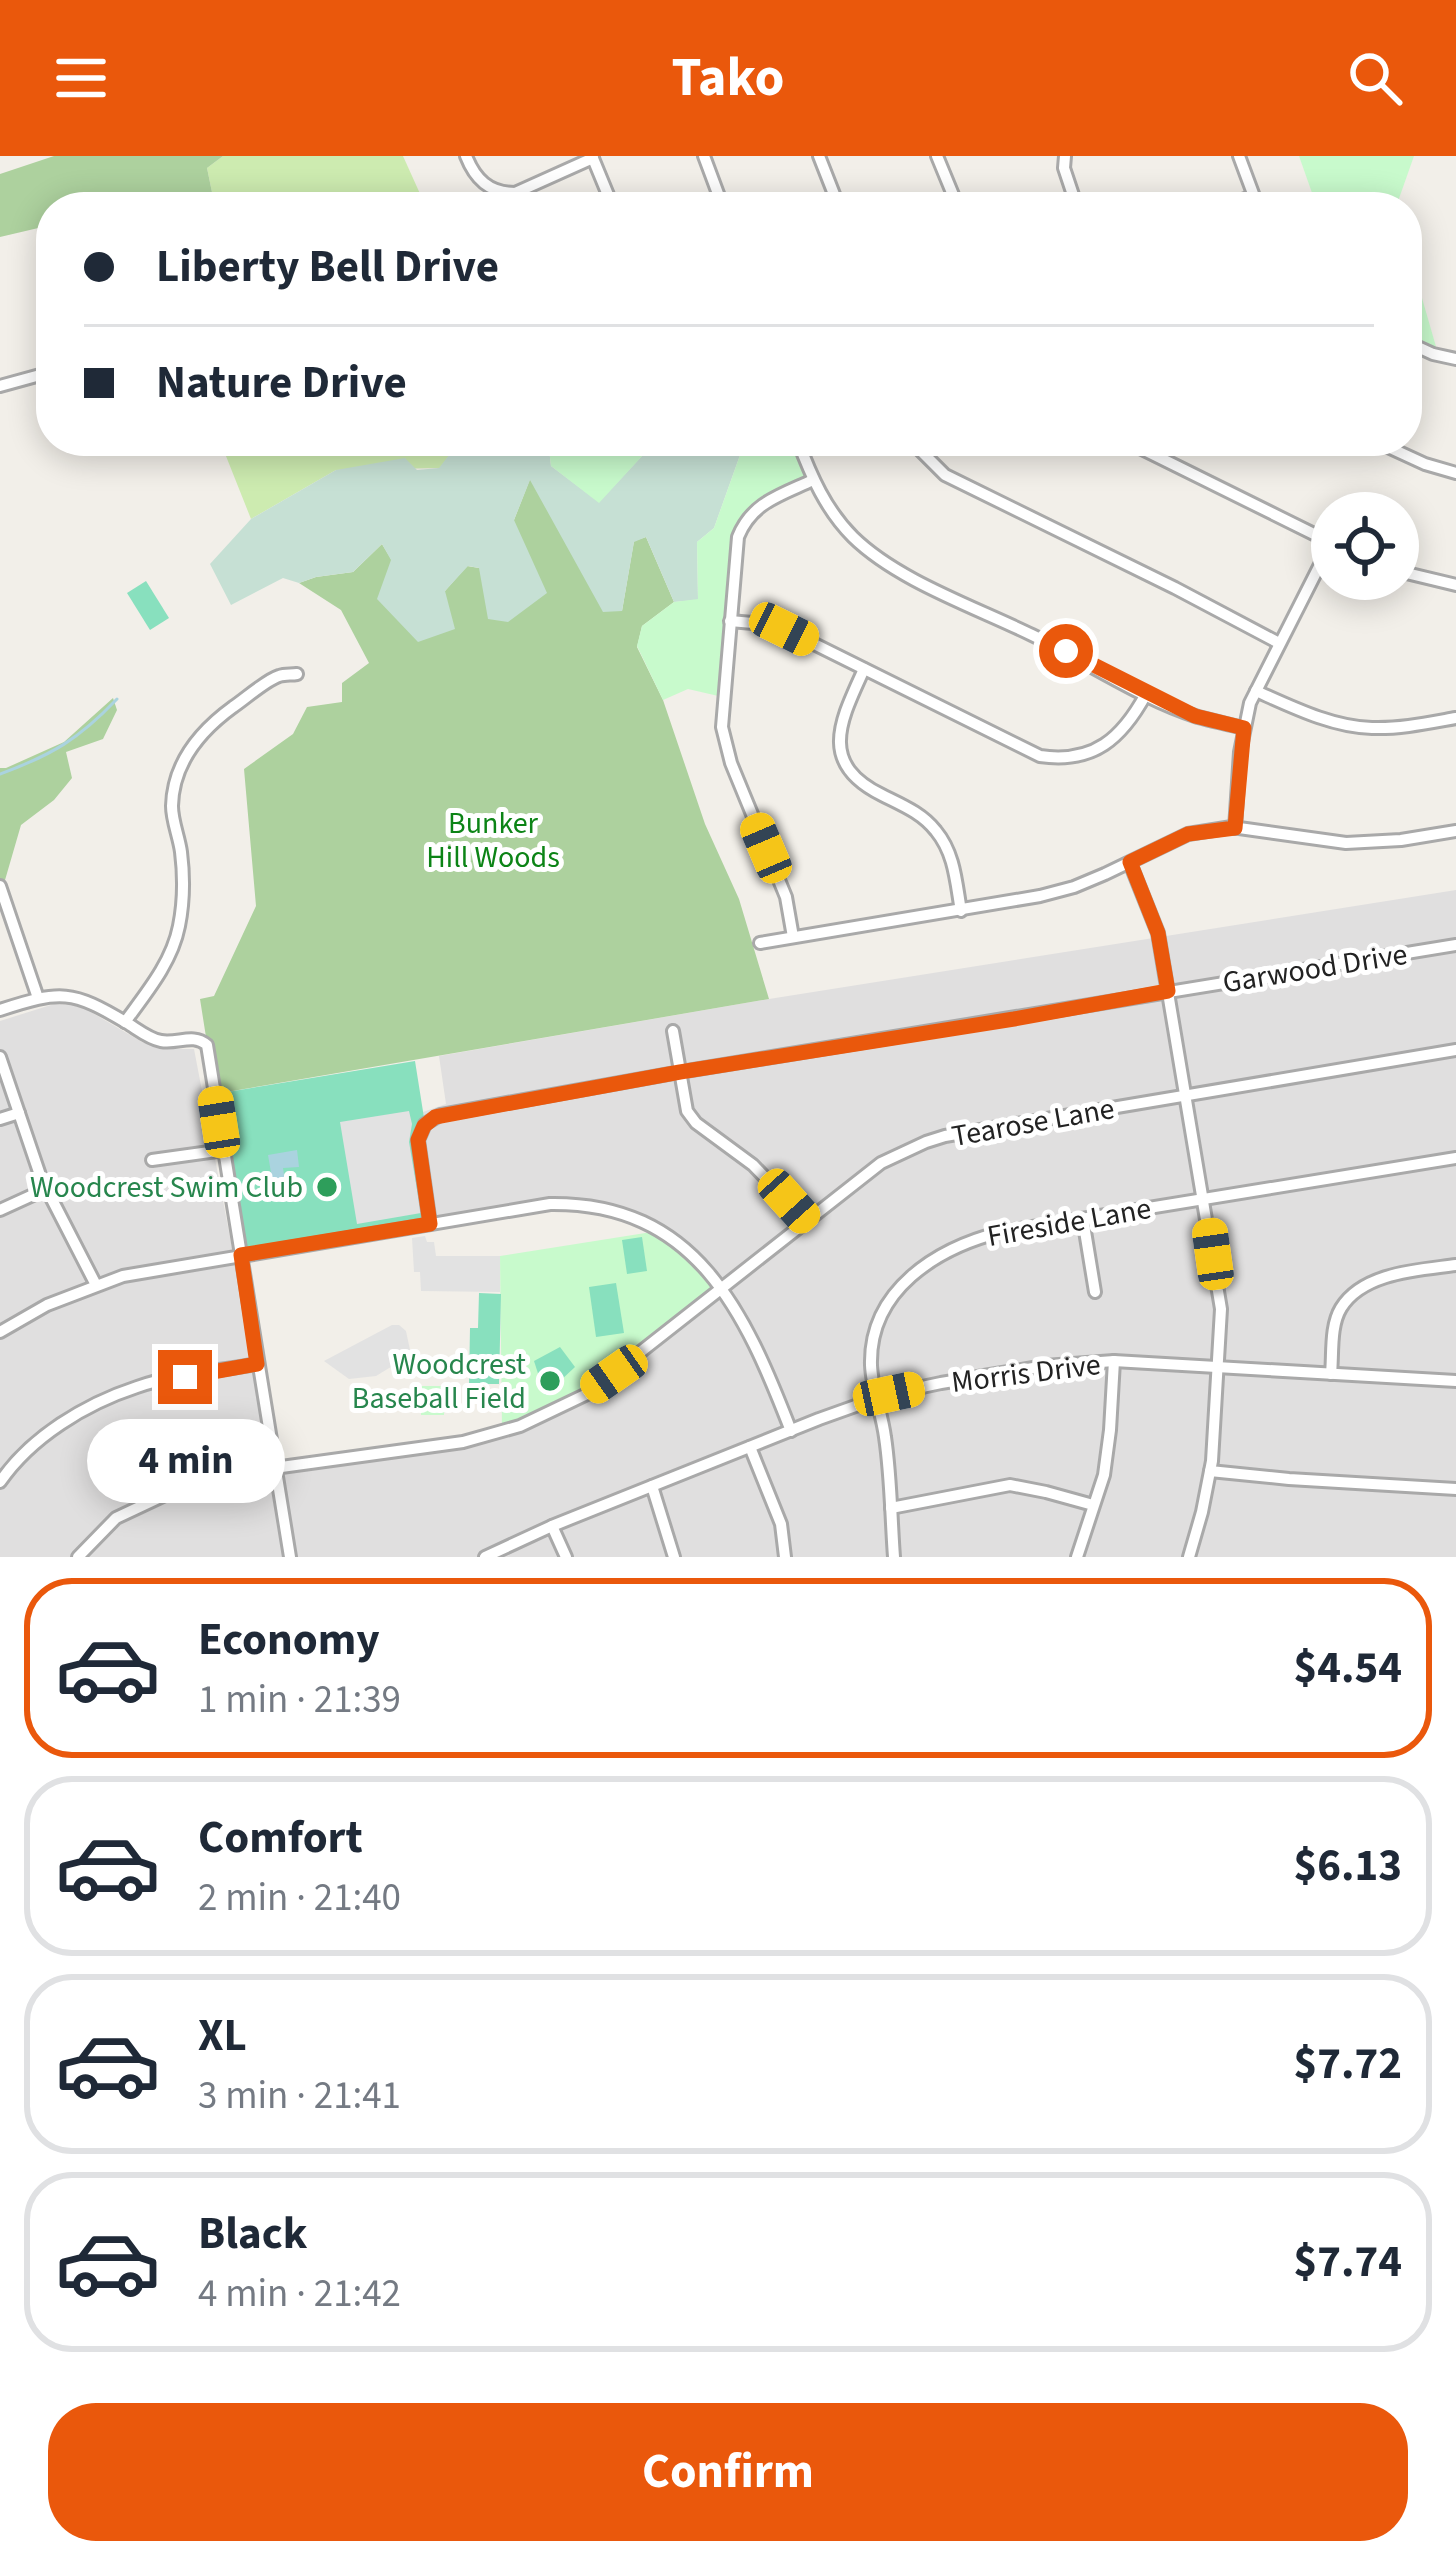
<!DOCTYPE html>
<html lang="en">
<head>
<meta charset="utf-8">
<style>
  body { margin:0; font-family:"Source Sans 3",sans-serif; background:#f6f6f7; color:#1f2937; height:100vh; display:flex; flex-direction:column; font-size:45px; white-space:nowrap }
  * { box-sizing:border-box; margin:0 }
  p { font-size:39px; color:#747a83 }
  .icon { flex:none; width:66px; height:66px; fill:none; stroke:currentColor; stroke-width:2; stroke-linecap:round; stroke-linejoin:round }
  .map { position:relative; height:1401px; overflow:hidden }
  .details { display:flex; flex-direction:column; background:#fff; flex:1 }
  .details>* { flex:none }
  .hud { position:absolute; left:36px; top:36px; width:1386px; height:264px; border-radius:48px; box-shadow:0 6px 30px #0003; display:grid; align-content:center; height:264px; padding:0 48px; background:#fff }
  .buttons { position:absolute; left:1311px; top:336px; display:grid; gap:24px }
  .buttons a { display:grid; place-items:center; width:108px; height:108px; border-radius:50%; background:#fff; box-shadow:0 6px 30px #0003; font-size:60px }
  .end { position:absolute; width:54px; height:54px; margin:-27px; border:15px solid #ea580c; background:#fff; box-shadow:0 0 0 6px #fff }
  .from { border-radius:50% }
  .bubble { position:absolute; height:84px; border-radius:42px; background:#fff; box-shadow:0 6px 30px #0003; font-size:39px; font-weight:700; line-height:84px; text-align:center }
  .car { position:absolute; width:36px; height:72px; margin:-36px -18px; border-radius:15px; box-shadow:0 0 9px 3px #0007; background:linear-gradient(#f5c518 24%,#345 0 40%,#f5c518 0 76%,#345 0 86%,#f5c518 0) }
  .hud b { display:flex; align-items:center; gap:42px; height:114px; font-size:45px }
  .hud b+b { border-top:3px solid #e0e1e3 }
  .hud i { width:30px; height:30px; background:#1f2937 }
  ul { padding:21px 0 0; list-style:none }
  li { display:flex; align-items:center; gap:36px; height:180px; margin:0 24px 18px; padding:0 24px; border:6px solid #e0e1e3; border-radius:48px }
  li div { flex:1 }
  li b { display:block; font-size:45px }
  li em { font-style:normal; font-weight:700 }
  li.current { border-color:#ea580c }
  li>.icon { width:108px; height:108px; stroke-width:1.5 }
  .cta { display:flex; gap:24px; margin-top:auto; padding:24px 48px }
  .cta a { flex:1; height:138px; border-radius:48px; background:#ea580c; color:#fff; font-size:48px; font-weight:700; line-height:138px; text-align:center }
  header { display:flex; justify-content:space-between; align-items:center; height:156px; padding:0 48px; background:#ea580c; color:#fff; font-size:54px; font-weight:700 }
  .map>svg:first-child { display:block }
</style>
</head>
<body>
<header><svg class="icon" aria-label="menu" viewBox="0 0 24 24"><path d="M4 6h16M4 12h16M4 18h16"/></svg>Tako<svg class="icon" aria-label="search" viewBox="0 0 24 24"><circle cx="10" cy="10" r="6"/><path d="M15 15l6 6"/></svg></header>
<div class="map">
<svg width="1456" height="1401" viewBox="0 0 1456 1401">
  <rect width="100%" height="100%" fill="#f2efe9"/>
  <path fill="#e0dfdf" d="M1456,734V1401H0V865L54,848L79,849L142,886L166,893H194L274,1311L463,1286L520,1270L722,1134L641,1064L572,1048L430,1068L418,986L425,968L423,956L446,948L439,900L769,843Z"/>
  <g fill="#cdebb0">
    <path d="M223,0H403L426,51H215L207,12Z"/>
    <path d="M220,285H460L440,312L336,314L251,363Z"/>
  </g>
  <g fill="#add19e">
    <path d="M54,0H223L207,12L215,51H51V69L0,81V18Z"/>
    <path d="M530,323L622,455L634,385L646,381L674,446L642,470L637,491L663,544L705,668L739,743L769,843L215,938L200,843L214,840L256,750L244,613L293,578L307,551L342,546V527L369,507L341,454L299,427L316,421L353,416L382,388L391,403L445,435L467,410L479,412L514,364Z"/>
    <path d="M113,542L117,554L103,583L66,596L72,622L54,644L21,669L3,731L0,732V612H6L64,586Z"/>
  </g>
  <path fill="#c6e0d4" d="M460,285H548L551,310L599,346L656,285H745L714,372L697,386L698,444L674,446L646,381L634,386L622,455L603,456L530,324L514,364L547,437L508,466L488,463L479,412L468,410L445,435L455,473L418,486L377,443L391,404L382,388L353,416L316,421L299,427L283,422L231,449L210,408L251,363L336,314L405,302L417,314L439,312Z"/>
  <g fill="#c8facc">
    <path d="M1299,0H1414L1396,51H1317Z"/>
    <path d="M1407,90L1439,201L1407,184Z"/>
    <path d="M548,285H656L599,347L551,310Z"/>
    <path d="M745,285H804L813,325L759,354L738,381L727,542L688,533L663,544L637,490L642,470L674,446L698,443L697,386L714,372Z"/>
    <path d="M658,1075L723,1134L614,1218L502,1275L500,1100Z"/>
    <path d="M421,1230H445L444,1259H421Z"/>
  </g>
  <g fill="#88e0be">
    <path d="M146,425L169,462L150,474L127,437Z"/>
    <path d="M415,905L425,968L420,977L430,1068L240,1099L215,938Z"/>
    <path d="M642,1081L647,1115L627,1118L622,1084Z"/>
    <path d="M616,1127L624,1177L596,1181L589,1131Z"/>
    <path d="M479,1137L501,1138L499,1228H469L470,1172H478Z"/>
    <path d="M560,1191L575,1211L545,1239L534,1205Z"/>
  </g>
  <g fill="#e2e2e2">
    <path d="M409,955L412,968L409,986L421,1057L357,1068L340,966Z"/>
    <path d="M425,1080L427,1086H434L436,1100H500V1136L421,1135L420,1116H414L412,1082Z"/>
    <path d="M392,1169H399L406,1175L410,1194L404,1203L376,1220L349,1223L324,1205Z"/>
  </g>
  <path fill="#aad3df" d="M297,994L299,1011L283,1012L285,1026L273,1028L268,999Z"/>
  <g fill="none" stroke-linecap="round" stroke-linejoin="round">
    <path stroke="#aad3df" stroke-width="3" d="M0,618C52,599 79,583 117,543"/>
    <g stroke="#a9a9a9" stroke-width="16">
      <g id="minor">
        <path d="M466,0C475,23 489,37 515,37L593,2"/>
        <path d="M592,0L613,51"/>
        <path d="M704,0L723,51"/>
        <path d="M819,0L839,51"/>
        <path d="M937,0L958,51"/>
        <path d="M1065,0L1064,12L1077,51"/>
        <path d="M1239,0L1258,51"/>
        <path d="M1224,51L1253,40"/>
        <path d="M51,136L47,149L51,155"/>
        <path d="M1407,186L1433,198L1456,203"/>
        <path d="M0,230L51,216"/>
        <path d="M798,285C811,320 826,354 853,381C898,425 975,451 1032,479C1084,504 1143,544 1198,561C1213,565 1228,568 1243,572"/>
        <path d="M911,285L945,319L1175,432L1279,487"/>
        <path d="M1126,285L1332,387"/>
        <path d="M1375,285L1425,308L1456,317"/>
        <path d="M1398,415L1456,429"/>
        <path d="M730,465L765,468L784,473L1040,600C1094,608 1122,582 1146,538"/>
        <path d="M864,513C841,564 817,607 882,639C902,649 922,657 936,675C955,698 956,727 961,755"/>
        <path d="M1256,535C1292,551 1332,571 1372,572C1400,573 1428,567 1456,562"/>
        <path d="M1235,672L1240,596L1250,547L1331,387"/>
        <path d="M1130,707L1158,777L1221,1153L1212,1305L1202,1356L1189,1401"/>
        <path d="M0,730L38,842"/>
        <path d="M793,781L786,741L731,607L722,571L738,381C752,346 781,339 813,324"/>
        <path d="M760,787L1040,740L1074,731L1105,718L1188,678L1232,671L1346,687L1401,684L1456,675"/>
        <path d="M0,854C61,834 72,834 127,867C137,873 149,883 161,885C178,888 193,877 207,889L290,1401"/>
        <path d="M125,866C147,836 172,806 179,770C184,745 184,720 181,696C179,681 172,665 172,650C173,607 200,575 233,551C245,543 266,524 279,520C285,518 291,519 297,518"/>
        <path d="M673,875L687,955L696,967L753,1009L807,1065"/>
        <path d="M0,901L41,1022L96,1129"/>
        <path d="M0,963L19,957"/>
        <path d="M152,1004L224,994"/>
        <path d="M0,1054L46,1033"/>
        <path d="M1083,1063L1095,1136"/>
        <path d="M430,1068L418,984L425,968L440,959L680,916L1456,789"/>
        <path d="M0,1176L47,1149L123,1120L550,1048C696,1046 745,1156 791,1275"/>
        <path d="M1331,1218C1333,1197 1330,1170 1341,1152C1363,1116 1420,1114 1456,1109"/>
        <path d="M750,1291L781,1368L785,1401"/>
        <path d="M1210,1315L1289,1323L1456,1333"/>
        <path d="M0,1326C31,1281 85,1248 137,1231C174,1218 218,1215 257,1208"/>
        <path d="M652,1330L674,1401"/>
        <path d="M891,1352L1010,1329L1046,1336L1093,1349"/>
        <path d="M552,1370L566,1401"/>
        <path d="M78,1401L116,1362L167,1338L205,1326L274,1312L463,1286L520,1270L587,1238L881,1007L926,986L945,980L1456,894"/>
        <path d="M485,1401L552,1370L819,1263L889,1238L941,1227L1045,1210L1114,1205L1456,1225"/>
        <path d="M894,1401C891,1361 891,1321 885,1281C882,1257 872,1234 871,1209C869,1134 937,1092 1001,1076L1456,1002"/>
        <path d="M1077,1401L1104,1319L1110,1274L1114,1205"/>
      </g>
    </g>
    <use href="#minor" stroke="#fff" stroke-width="10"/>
  </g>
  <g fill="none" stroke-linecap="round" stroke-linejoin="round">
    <path stroke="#ea580c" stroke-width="15" d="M185,1221L257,1208L241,1099L430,1068L418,984L424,970L435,961L680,916L1014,863L1168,835L1158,777L1130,706L1188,678L1235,672L1244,572L1195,560L1066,495"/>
  </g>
  <g fill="#2e9e5b" stroke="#fff" stroke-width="4.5">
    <circle cx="327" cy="1031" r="12"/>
    <circle cx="550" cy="1225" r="12"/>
  </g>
  <g text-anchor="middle" stroke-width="10" stroke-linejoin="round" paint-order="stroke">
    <g font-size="30" fill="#0c8416" stroke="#fff">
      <text x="493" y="677">Bunker<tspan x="493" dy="34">Hill Woods</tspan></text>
    </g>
    <g font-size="30" fill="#222" stroke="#fff">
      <text transform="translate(1315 812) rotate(-9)" y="10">Garwood Drive</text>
      <text transform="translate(1033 966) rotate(-10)" y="10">Tearose Lane</text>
      <text transform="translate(1069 1066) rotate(-10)" y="10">Fireside Lane</text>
      <text transform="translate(1026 1217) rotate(-7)" y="10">Morris Drive</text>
    </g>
    <g font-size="30" fill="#27864d" stroke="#fff" text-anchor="end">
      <text x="303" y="1041">Woodcrest Swim Club</text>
      <text x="526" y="1218">Woodcrest<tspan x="526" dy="34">Baseball Field</tspan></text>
    </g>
  </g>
</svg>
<div class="buttons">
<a><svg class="icon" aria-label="locate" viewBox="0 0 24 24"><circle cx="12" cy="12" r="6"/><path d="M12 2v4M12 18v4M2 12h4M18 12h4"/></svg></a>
</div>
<i class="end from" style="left:1066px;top:495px"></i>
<i class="end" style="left:185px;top:1221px"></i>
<div class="bubble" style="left:87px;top:1263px;width:198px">4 min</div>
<i class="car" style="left:784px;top:473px;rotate:116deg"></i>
<i class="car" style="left:766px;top:692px;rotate:337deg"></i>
<i class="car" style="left:219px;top:966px;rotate:351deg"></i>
<i class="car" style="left:789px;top:1045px;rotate:138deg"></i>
<i class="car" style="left:1213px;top:1098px;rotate:352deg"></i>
<i class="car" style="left:614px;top:1218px;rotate:235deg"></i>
<i class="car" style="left:889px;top:1238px;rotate:78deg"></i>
<div class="hud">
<b><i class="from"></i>Liberty Bell Drive</b>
<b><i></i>Nature Drive</b>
</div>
</div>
<section class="details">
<ul>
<li class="current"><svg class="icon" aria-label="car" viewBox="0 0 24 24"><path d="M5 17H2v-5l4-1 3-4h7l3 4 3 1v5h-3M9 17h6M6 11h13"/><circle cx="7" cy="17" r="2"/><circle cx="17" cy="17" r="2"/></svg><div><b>Economy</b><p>1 min · 21:39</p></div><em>$4.54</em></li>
<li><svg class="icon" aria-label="car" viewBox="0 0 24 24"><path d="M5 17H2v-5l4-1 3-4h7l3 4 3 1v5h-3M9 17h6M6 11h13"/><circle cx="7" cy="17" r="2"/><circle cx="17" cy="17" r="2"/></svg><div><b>Comfort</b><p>2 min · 21:40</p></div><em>$6.13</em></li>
<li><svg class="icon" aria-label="car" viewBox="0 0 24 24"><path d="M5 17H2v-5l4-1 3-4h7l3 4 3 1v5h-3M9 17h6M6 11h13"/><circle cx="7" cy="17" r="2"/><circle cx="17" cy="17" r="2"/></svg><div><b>XL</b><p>3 min · 21:41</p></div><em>$7.72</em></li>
<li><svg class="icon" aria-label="car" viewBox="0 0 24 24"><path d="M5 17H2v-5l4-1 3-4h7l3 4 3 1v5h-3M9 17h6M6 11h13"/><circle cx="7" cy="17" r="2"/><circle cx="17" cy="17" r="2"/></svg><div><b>Black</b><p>4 min · 21:42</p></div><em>$7.74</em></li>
</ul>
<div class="cta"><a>Confirm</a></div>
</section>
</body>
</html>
